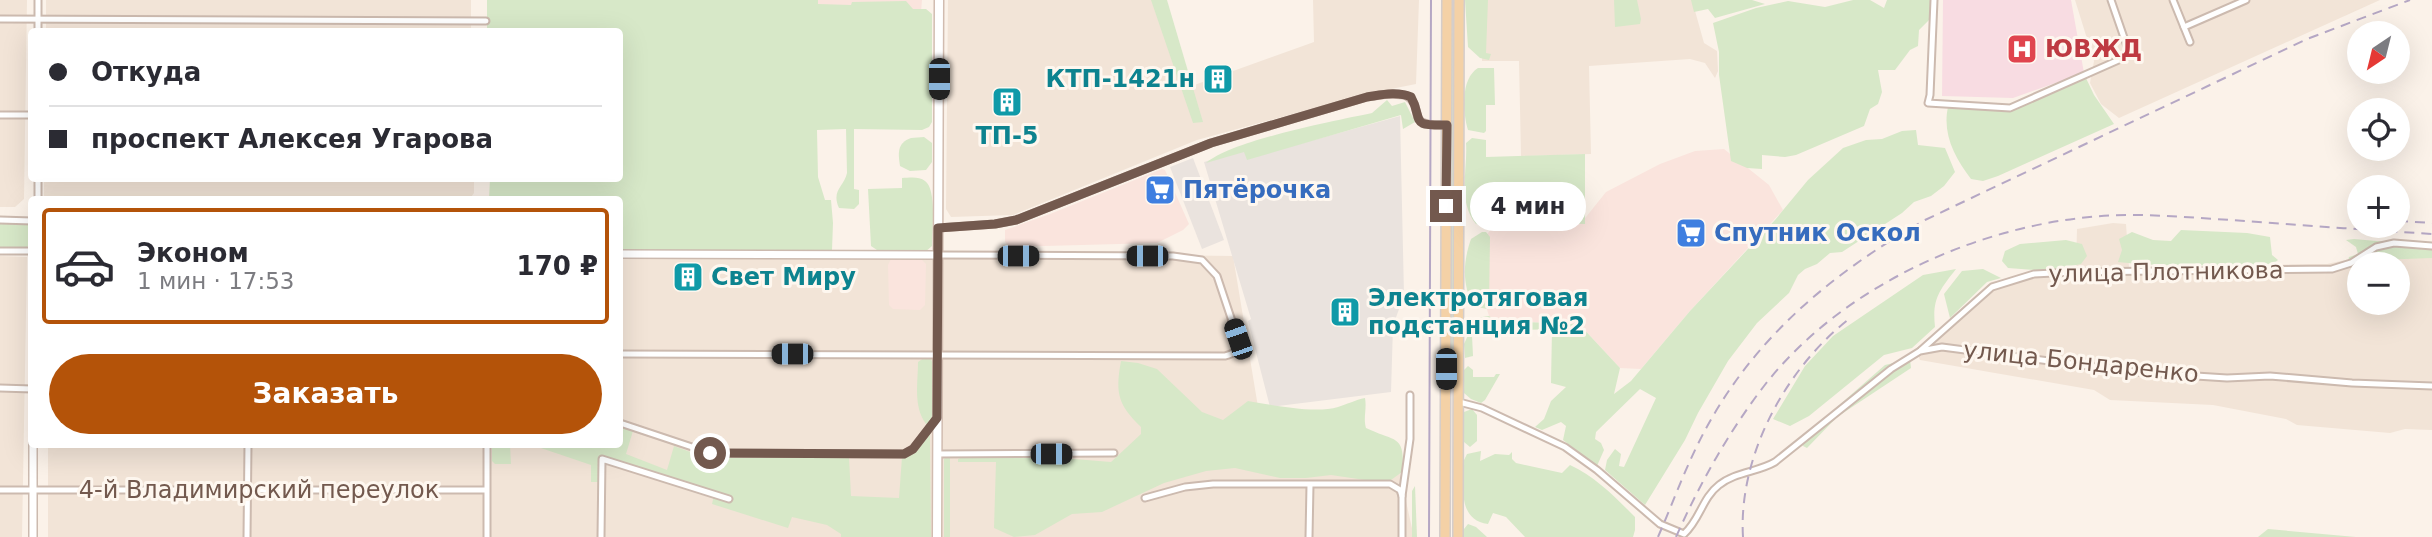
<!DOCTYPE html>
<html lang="ru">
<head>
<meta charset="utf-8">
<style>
  body { margin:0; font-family:"DejaVu Sans",sans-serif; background:#f7f7f7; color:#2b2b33; height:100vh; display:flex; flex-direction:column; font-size:26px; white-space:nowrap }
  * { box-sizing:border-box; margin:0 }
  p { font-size:23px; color:#7c7c81 }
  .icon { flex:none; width:38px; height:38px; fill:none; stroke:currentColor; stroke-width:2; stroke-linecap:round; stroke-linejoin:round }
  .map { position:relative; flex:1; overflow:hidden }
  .side { position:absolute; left:28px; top:196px; width:595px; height:252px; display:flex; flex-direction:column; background:#fff; border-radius:7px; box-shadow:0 7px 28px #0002 }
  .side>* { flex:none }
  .hud { position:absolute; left:28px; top:28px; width:595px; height:154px; border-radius:7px; box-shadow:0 7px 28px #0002; display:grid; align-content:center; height:154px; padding:0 21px; background:#fff }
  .needle { width:46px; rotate:215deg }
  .tools { position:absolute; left:2347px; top:21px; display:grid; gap:14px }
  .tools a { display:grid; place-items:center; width:63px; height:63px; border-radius:50%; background:#fff; box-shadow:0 7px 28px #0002; font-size:35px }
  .end { position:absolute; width:32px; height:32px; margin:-16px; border:9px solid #73594e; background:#fff; box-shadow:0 0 0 4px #fff }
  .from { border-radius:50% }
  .bubble { position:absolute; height:49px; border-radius:24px; background:#fff; box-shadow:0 7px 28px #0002; font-size:23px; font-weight:700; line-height:49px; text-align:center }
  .car { position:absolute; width:21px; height:42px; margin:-21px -10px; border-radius:9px; box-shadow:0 0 5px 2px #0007; background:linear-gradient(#222 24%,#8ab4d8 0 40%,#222 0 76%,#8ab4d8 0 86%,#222 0) }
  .hud b { display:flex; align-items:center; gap:24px; height:66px; font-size:26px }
  .hud b+b { border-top:2px solid #e1e1e2 }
  .hud i { width:18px; height:18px; background:#2b2b33 }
  ul { padding:12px 0 0; list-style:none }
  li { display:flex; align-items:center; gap:21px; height:116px; margin:0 14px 10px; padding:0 7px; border:4px solid transparent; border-radius:7px }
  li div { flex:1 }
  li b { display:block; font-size:26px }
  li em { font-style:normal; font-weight:700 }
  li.active { border-color:#b45309 }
  li>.icon { width:63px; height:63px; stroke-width:1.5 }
  .primary-button { display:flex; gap:14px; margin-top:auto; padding:14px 21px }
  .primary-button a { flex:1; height:80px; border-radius:42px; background:#b45309; color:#fff; font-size:28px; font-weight:700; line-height:80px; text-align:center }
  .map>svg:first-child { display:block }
</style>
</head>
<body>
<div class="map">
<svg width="2432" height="537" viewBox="0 0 2432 537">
  <rect width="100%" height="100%" fill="#fbf2e9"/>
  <g fill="#f2e4d7" fill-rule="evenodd">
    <path d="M0,0H27L24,199L15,207H0Z"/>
    <path d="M46,0H471V31L46,32Z"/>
    <path d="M948,0H1163L1186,88L1314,42L1313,0H1419L1416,84L1366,94L1197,140L1013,215L951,217L946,209Z"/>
    <path d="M1484,0H1692L1704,43L1717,51L1718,71L1715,78L1705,63L1690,59L1589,66L1591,154L1521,156L1519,61H1482Z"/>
    <path d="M2075,0H2380L2119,118L2101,104L2090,83L2094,61Z"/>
    <path d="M44,179L474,178V193L469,200H48L44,196Z"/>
    <path d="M2113,223L2126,224L2129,267L2327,264L2373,254H2432V430L2405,429L2390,433L2297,425L2286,419L2213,405L2110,400L2094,390L1920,360L1916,350L1991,282L2076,267L2077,229ZM2359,264H2398V303H2359Z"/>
    <path d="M862,251L1233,256L1258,407L1396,457L1414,537H48V445L620,444V258L772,257Z"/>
    <path d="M0,256L27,257L22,537H0Z"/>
  </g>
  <g fill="#fae4dd">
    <path d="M814,0H922L921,12H814Z"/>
    <path d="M1724,149L1769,185L1783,210L1690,311L1641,369L1620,368L1579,324L1496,321L1489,316L1486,306V236L1498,219L1582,222L1606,192L1660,164L1695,151Z"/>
    <path d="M1162,169L1165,170L1189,224L1183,230L1157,243L1010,247L1005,242V230L1050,214Z"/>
    <path d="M891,259L922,260L926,264L925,305L920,310L893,309L889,305L888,265Z"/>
  </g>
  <g fill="#eae3de">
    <path d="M1400,116L1404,295L1393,326L1391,392L1270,407L1248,321L1251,319L1204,162L1245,150L1249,158Z"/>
    <path d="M1193,158L1224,240L1202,249L1170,167Z"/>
  </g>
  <path fill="#f8dce2" d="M1943,0H2071L2084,73L2013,98L1942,96Z"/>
  <g fill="#d7e8c8">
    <path d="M487,0H818V4L851,5L852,2L906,1L913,9H926L932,14V122L929,127L922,130L854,129V189L859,190V204L854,209L839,208C831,190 844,187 847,173L846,129L817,130L818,177L825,200H831L833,223L832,250H620V200L489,199L490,179L620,178V32L487,31Z"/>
    <path d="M1151,0H1167L1203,122L1193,123Z"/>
    <path d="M1452,0H1455L1454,362L1451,360Z"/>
    <path d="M1465,0H1488L1486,53L1491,54L1489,60L1480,58L1468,47Z"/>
    <path d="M1614,0H1637L1641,19L1640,24L1615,27Z"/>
    <path d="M1691,0H1752L1765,4L1715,18L1708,9L1694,12Z"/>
    <path d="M1853,0H1870L1884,8L1887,0H1931L1929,20L1919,30L1918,46L1910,50L1895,70H1878L1882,92L1878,104L1870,109L1864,126L1796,155L1785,157L1762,155V169L1747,168L1731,161L1719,75V52L1713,23L1756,8L1788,1L1825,7Z"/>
    <path d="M1478,68H1494L1495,105H1486V131L1484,133L1468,130C1463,113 1460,79 1478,68Z"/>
    <path d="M2085,76L2094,95L2114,124L1998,176L1983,181L1971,179C1955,158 1942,134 1948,107L2012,110Z"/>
    <path d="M1387,100L1392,106L1405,102L1415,122L1403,129L1401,115L1247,160L1244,152L1206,163C1233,140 1334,121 1372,113Z"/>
    <path d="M1916,130L1918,145L1945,148L1955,172L1944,186L1931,196L1914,202L1902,213L1842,252L1830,253L1817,264L1805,269L1798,275L1789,293L1757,323L1728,361L1698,413L1685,440L1645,505L1605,470L1607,460L1615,449L1621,454L1619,466L1624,467L1656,398L1640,389L1596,432L1595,439L1601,443L1604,450L1597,466L1563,440L1566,426L1561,422L1542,430L1535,427L1544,419L1551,401L1566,387L1551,383L1552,329L1474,332L1472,335L1473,356L1465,358L1464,344L1476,318L1489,316L1497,321L1579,324L1620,368L1614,394L1631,381L1690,311L1775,220L1808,180L1843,148L1866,140L1882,139L1902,131Z"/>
    <path d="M911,138L924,137L932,143V162L926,170L910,171L900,166C898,153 897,143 911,138Z"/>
    <path d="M1472,138L1486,140V157L1585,154V224L1492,221L1488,226L1476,224C1457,201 1468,169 1466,143Z"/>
    <path d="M902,178C909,178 919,176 925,181C937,189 932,232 932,246L925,252H880L871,246L868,189L902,188Z"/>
    <path d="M0,223L31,224L32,244L27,247H0Z"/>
    <path d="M2181,230L2247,233L2270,237L2272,255L2278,260L2273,264C2221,265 2169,268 2118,262L2122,250L2119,239L2132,232L2153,240L2171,241Z"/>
    <path d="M1482,232H1486L1490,237L1489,305L1487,309L1473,306C1462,283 1463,262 1471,239Z"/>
    <path d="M2354,239L2432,246V258L2348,261L2349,257L2358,254L2356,247L2346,240Z"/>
    <path d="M2066,240L2082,244L2087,256L2081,264L2047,271L2008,268L2002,261L2005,251L2020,244Z"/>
    <path d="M1956,269C1939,291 1932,299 1935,327L1912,348L1884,355L1809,416L1790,426L1773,419L1805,366L1833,336L1923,275Z"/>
    <path d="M1983,269L2001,278L1987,282L1950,318L1944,294L1962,271Z"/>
    <path d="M924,358L931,359L932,362V416L929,423L926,424C913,406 918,383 918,362Z"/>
    <path d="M1910,359L1911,368L1837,417L1807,448L1803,446L1805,437L1821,421L1885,365Z"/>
    <path d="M1121,361L1138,363L1157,369L1202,412L1223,420L1248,401C1272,405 1315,414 1338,407C1348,404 1355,400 1365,398C1367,409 1363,418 1366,428C1395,442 1406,434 1402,472L1391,480L1372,481L1331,475L1306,478H1280L1235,468L1206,471L1164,483L1102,512L1072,514L1035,535L1014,537L994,528L996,462H958V459L963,457L1062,458L1111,462L1141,434V427C1118,405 1115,393 1121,361Z"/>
    <path d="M1468,366L1473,370V377H1494L1496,374H1500L1485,400L1481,403L1471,399L1464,393V370Z"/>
    <path d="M1472,409L1477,415V441L1470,447L1464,442V412Z"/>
    <path d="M620,427L633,431L626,454L667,470L674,446L696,454L721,458L849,457L851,496L899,498L902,457C915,453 919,439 930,435L931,537H841V534L827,525L792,517L788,528L712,504L715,491L601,455L598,458V482H591V465L532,445L620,444Z"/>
    <path d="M492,445H510L511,464H495L492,461Z"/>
    <path d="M1481,451L1480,461L1495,454L1509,455L1512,452V459L1516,463L1562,473L1570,465C1596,477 1615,497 1635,517V530L1633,537H1525L1506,517L1493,513L1488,524C1456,520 1464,483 1464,460L1467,454Z"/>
    <path d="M946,457H950V537H944V459Z"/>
    <path d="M1415,486L1417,537H1412V491Z"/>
    <path d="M1468,524L1476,527L1487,537H1464V529Z"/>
    <path d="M2268,529L2356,537H2258Z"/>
  </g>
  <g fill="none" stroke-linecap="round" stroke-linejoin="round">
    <g stroke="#ccbaaf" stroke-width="9">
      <g id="minor">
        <path d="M1934,0L1930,95L1928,103L2010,108L2130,55L2111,0"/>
        <path d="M2173,0L2190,42"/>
        <path d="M0,19L486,21"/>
        <path d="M2184,27L2246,0"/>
        <path d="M38,32V0"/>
        <path d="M0,115H32"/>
        <path d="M38,200V178"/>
        <path d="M0,220L32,221"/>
        <path d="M938,228L995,224L1016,220L1211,143L1367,97L1388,94L1405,95C1429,108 1399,126 1447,125"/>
        <path d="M0,251H32"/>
        <path d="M1921,350L1992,287L2034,274L2073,272L2332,269L2351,263L2376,247L2394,243L2432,246"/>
        <path d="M620,354L1225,356C1234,354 1240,349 1238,339L1217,276L1202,260L1173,256L938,255"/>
        <path d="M0,388L32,389"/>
        <path d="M1459,402L1482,408L1565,447L1597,470L1660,524L1684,534C1700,520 1702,498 1719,485C1735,472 1758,472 1775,462L1891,369L1920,351L1942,347L2134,372L2227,378L2270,376L2352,383L2432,386"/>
        <path d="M620,423L710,453L904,454L913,449L937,418"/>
        <path d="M487,444V537"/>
        <path d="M937,454L1114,453"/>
        <path d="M0,490H486"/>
        <path d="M1145,498L1185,487L1213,484H1390L1400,490L1402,496"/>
        <path d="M247,537L248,444"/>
        <path d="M601,537L602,459L729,499"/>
        <path d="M1309,537L1310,485"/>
        <path d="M1402,537V496L1410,439V395"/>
      </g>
    </g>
    <g stroke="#ccbaaf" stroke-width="10">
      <g id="tertiary">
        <path d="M620,254L938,255"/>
        <path d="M33,537V444"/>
      </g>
    </g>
    <g stroke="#d1bcb0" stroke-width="11">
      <path id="secondary" d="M937,537L939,0"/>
    </g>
    <g stroke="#d5cdca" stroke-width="12">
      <g id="primary">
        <path d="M1445,537L1447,0"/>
        <path d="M1458,537L1459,0"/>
      </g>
    </g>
    <use href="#minor" stroke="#fff" stroke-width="5"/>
    <use href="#tertiary" stroke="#fff" stroke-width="7"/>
    <use href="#secondary" stroke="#fff" stroke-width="8"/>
    <use href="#primary" stroke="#f4d1a6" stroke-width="9"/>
    <path stroke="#b5a7c4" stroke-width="2" d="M1429,537L1431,0"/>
    <g stroke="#b5a7c4" stroke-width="2" stroke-dasharray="10 7" stroke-linecap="butt">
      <path d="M2398,221L2432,223"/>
      <path d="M1658,537C1671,507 1682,477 1696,448C1746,344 1827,276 1925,220L2307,39L2410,0"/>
      <path d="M1676,537C1700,483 1728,433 1764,386C1846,280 1998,215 2131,215C2170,215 2209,219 2247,221C2309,226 2370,230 2432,234"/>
      <path d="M1743,537C1738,456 1786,368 1849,319"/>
    </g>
  </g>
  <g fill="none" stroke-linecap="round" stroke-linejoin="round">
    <path stroke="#73594e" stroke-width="9" d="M710,453L904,454L913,449L937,418L938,228L995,224L1016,220L1211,143L1367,97C1381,95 1397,91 1411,97C1424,121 1408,126 1447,125L1446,206"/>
  </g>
  <defs>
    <g id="hospital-square" transform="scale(1.575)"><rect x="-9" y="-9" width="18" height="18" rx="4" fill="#e0444e" stroke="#fef7ef"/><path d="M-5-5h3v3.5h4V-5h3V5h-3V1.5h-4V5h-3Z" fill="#fff"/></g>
    <g id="building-square" transform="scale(1.575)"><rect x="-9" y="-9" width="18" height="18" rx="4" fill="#0f9aa8" stroke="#fef7ef"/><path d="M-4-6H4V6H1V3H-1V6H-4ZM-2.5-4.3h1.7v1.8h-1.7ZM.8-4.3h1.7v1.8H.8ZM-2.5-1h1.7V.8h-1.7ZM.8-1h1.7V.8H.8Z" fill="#fff"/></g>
    <g id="supermarket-square" transform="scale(1.575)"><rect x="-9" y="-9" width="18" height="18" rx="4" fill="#3f7fe0" stroke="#fef7ef"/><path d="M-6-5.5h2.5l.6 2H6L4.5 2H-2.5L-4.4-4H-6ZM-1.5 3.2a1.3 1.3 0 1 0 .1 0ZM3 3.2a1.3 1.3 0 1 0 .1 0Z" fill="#fff"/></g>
  </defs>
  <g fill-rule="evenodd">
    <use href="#hospital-square" x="2022" y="49"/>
    <use href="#building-square" x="1218" y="79"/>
    <use href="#building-square" x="1007" y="102"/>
    <use href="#supermarket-square" x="1160" y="190"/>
    <use href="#supermarket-square" x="1691" y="233"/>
    <use href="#building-square" x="688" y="277"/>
    <use href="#building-square" x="1345" y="312"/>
  </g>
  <g text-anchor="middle" stroke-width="6" stroke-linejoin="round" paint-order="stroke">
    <g font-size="24" font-weight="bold" fill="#be3a42" stroke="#fef7ef" text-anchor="start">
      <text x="2045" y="57">ЮВЖД</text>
    </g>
    <g font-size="24" font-weight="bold" fill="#0d838f" stroke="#fef7ef" text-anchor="start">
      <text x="1195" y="87" text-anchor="end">КТП-1421н</text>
      <text x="1007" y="144" text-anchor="middle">ТП-5</text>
      <text x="711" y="285">Свет Миру</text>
      <text x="1368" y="306">Электротяговая<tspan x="1368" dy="28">подстанция №2</tspan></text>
    </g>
    <g font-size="24" font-weight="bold" fill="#366cbe" stroke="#fef7ef" text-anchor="start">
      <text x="1183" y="198">Пятёрочка</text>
      <text x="1714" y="241">Спутник Оскол</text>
    </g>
    <g font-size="24" fill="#73594e" stroke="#fef7ef">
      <text transform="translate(2166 272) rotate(-1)" y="8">улица Плотникова</text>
      <text transform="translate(2081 362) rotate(6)" y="8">улица Бондаренко</text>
      <text x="259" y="498">4-й Владимирский переулок</text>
    </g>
  </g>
</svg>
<div class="tools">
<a><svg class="needle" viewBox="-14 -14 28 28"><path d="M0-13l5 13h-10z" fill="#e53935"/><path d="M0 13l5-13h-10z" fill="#7c7c81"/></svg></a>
<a><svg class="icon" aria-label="locate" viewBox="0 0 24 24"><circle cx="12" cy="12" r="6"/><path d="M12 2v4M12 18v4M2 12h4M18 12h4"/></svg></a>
<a>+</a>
<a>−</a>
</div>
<i class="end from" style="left:710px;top:453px"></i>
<i class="end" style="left:1446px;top:206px"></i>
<div class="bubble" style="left:1470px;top:182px;width:116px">4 мин</div>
<i class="car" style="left:939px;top:79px;rotate:180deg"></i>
<i class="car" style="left:1018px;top:256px;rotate:90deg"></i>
<i class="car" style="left:1147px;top:256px;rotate:270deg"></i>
<i class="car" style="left:1238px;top:339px;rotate:341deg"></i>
<i class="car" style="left:792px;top:354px;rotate:270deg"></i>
<i class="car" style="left:1446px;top:369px;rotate:180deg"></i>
<i class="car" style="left:1051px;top:454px;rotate:90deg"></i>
<div class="hud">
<b><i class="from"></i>Откуда</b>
<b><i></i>проспект Алексея Угарова</b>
</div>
<section class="side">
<ul>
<li class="active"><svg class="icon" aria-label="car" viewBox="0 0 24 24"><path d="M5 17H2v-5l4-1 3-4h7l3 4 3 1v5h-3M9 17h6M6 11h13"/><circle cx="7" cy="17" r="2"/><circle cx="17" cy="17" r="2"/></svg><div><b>Эконом</b><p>1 мин · 17:53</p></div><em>170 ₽</em></li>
</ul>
<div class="primary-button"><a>Заказать</a></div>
</section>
</div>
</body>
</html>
